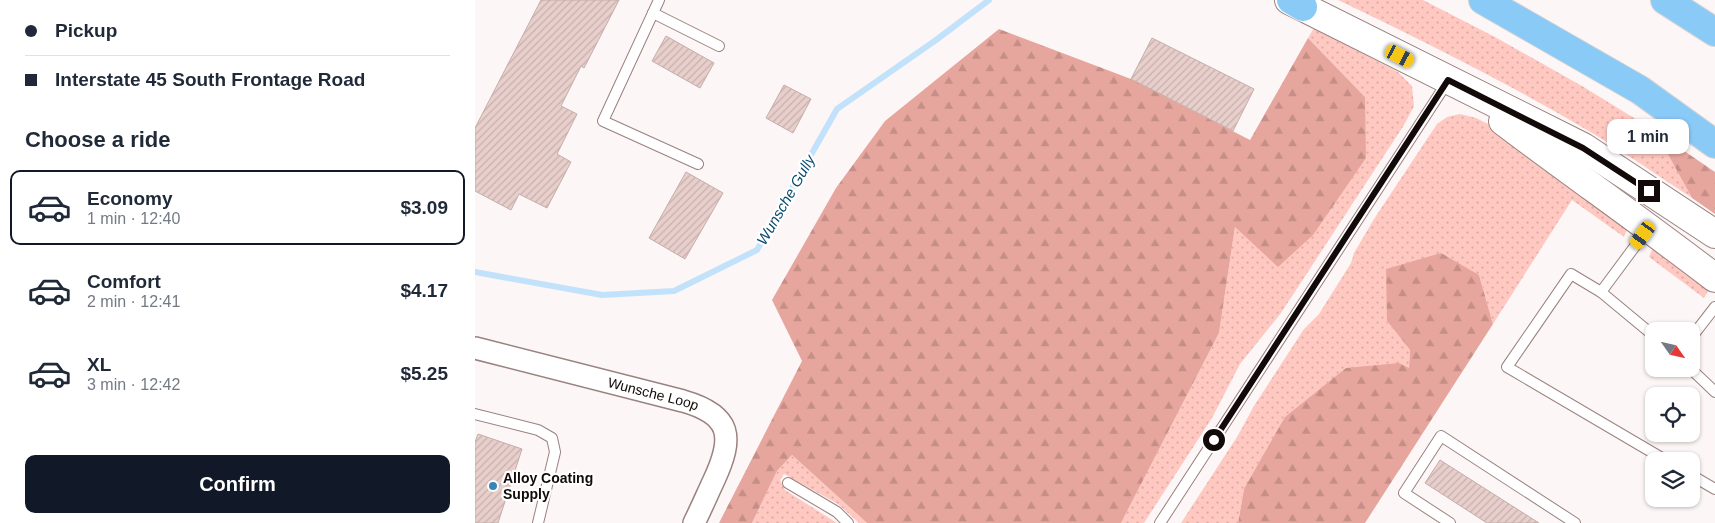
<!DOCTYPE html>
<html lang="en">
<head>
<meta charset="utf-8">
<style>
  body { margin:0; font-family:Helvetica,sans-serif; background:#f2f2f3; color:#1f2937; height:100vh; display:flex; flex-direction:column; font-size:19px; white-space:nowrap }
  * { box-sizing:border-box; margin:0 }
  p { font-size:16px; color:#747a83 }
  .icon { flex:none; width:28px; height:28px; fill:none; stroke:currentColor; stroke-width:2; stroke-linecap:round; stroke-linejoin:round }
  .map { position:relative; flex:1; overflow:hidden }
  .details { display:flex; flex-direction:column; background:#fff; width:475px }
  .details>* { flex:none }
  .guide { display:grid; align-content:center; height:110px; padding:0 25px; background:#fff }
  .needle { width:32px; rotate:124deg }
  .controls { position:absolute; left:1170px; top:322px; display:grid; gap:10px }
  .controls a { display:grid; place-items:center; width:55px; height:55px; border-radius:10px; background:#fff; box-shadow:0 1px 4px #0004; font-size:25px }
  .end { position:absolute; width:22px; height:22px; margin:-11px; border:6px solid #120a09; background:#fff; box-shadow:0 0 0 2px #fff }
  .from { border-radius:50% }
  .bubble { position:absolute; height:35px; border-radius:10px; background:#fff; box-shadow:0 1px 4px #0004; font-size:16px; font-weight:700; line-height:35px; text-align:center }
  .car { position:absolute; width:15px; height:30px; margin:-15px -8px; border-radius:6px; box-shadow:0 0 4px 1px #0007; background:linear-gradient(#f5c518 24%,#345 0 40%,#f5c518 0 76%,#345 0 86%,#f5c518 0) }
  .guide b { display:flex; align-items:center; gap:18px; height:48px; font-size:19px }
  .guide b+b { border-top:1px solid #e0e1e3 }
  .guide i { width:12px; height:12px; background:#1f2937 }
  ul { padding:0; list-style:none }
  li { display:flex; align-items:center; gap:15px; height:75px; margin:0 10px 8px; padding:0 15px; border:2px solid transparent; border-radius:10px }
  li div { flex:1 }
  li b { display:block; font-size:19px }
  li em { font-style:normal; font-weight:700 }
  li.current { border-color:#111827 }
  li>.icon { width:45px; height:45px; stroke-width:1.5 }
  h2 { padding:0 25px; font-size:22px; line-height:60px }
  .cta { display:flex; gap:10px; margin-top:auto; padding:10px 25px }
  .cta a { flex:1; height:58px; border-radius:10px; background:#111827; color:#fff; font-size:20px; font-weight:700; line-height:58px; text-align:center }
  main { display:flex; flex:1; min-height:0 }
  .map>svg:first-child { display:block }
</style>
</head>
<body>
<main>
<section class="details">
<div class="guide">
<b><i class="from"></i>Pickup</b>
<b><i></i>Interstate 45 South Frontage Road</b>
</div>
<h2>Choose a ride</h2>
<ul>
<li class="current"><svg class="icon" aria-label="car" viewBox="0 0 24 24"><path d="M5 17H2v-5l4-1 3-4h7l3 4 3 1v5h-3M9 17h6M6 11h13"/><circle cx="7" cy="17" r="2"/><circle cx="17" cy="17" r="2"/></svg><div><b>Economy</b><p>1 min · 12:40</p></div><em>$3.09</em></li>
<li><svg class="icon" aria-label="car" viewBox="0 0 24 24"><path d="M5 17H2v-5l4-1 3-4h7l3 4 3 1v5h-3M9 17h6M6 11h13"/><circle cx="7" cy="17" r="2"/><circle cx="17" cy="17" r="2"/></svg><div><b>Comfort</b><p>2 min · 12:41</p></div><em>$4.17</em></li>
<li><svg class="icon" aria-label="car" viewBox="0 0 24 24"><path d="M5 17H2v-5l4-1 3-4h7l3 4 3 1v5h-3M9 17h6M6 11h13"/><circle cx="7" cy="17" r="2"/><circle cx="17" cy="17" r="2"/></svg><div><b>XL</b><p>3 min · 12:42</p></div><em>$5.25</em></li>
</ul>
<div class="cta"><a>Confirm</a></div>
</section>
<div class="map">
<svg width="1240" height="523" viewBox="0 0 1240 523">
  <defs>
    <pattern id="grass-dots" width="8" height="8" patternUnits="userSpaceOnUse" patternTransform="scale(1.25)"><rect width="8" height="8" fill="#ffc9c2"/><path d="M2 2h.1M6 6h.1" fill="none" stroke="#daaba5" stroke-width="1.8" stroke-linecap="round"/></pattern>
    <pattern id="forest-firs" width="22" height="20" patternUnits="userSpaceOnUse" patternTransform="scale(1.25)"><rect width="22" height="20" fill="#e7a69d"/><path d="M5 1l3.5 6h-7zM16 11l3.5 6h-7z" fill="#c58e86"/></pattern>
    <pattern id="building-hatch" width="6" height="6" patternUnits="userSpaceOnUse" patternTransform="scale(1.25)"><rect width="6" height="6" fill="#e8cfcb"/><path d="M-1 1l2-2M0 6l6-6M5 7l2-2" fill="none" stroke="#c6b0ad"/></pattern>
  </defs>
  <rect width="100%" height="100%" fill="#fcf6f6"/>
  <g fill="url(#grass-dots)">
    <path d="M863,0H948L1020,37L1107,86L1180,131L1217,198C1182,175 1148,151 1112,130C1031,82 948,41 863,0Z"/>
    <path d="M839,28L923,72L937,86L939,106L929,125L806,313L765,364L737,418L669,523H646L744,333L760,227L890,97L833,38Z"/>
    <path d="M985,114L1001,118L1015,125L1152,222V230L1149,237L1097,200L1018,324L1004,275L912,321L935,350L934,369L769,489L763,523H706L762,437L779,406L829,329L844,314L876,263L879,253L899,219L962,124L972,117Z"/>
    <path d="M1180,243L1235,284L1233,291L1229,298L1174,257Z"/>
    <path d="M317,455L392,523H384L363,504L309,474L305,480L310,490L362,523H277L302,471Z"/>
  </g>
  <g fill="url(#forest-firs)">
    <path d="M524,29L656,79L775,140L833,38L890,97L891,158L838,235L803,267L760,227L744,333L646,523H392L317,455L302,471L277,523H244L327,361L297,300L361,188L410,121Z"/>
    <path d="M1180,131L1240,172V214L1217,198Z"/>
    <path d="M966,253L1004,275L1018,324L890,523H763L769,489L810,417L871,368L924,363L934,368L935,350L912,321L911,269Z"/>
  </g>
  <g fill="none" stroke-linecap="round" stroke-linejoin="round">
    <path stroke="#c2e2fb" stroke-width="6" d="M0,272L127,295L199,291L282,250L362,109L461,40L514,0"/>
  </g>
  <g fill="url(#building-hatch)" stroke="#c5adaa">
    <path d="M66,0H144L109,68L106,66L86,106L102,114L82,154L96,162L72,208L44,194L36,210L0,191V128Z"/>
    <path d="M191,36L239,63L225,88L177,61Z"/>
    <path d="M677,38L779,89L758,131L656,79Z"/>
    <path d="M309,85L336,99L318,133L291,118Z"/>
    <path d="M211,172L248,193L210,259L174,238Z"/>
    <path d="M3,434L47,449L23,523H0V442Z"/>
    <path d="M965,460L1064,523H1012L950,483Z"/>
  </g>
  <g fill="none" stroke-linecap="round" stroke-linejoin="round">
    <g stroke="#99827f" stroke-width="12">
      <g id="lane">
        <path d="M184,0L128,121L223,164"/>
        <path d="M178,13L244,46"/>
        <path d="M1126,292L1172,230"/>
        <path d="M1179,336L1126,292L1096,274L1032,367L1192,461"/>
        <path d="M1216,338L1240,307"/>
        <path d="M1216,369L1240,392"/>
        <path d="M0,414L63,430L77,438L80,452L63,523"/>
        <path d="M1216,475L1240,489"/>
        <path d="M313,483L362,512L373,523"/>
        <path d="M685,523L973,81"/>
        <path d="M975,523L929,493L966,436L1100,523"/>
      </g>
    </g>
    <g stroke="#99827f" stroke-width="24">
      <g id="street">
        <path id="s1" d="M0,348L208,401C257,415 259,437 239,480C232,495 226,509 219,523"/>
      </g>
    </g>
    <g stroke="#99827f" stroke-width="30">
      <g id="secondary">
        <path d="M814,0L1108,147L1240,234"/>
        <path d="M1028,121C1098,174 1170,224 1240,278"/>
      </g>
    </g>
    <g stroke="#d4d3d3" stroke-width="30">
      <g id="highway">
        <path d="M816,0L828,7"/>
        <path d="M1008,0L1165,90L1240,144"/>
        <path d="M1190,0L1240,32"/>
      </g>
    </g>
    <use href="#lane" stroke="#fff" stroke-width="10"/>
    <use href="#street" stroke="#fff" stroke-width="21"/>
    <use href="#secondary" stroke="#fff" stroke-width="28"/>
    <use href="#highway" stroke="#8acaf7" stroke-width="28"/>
  </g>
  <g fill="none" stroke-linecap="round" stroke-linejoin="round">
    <path stroke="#120a09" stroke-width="6" d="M739,440L973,80L1108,148L1174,191"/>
  </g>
  <circle fill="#3886b8" stroke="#fff" stroke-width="2" cx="18" cy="486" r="5"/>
  <g text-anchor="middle" stroke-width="4.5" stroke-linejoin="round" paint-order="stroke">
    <g font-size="14" fill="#120a09" stroke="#fff">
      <text dy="5" stroke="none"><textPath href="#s1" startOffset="184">Wunsche Loop</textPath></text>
    </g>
    <g font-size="14" font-weight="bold" fill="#120a09" stroke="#fff" text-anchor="start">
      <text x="28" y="483">Alloy Coating<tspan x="28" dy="16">Supply</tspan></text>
    </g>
    <g font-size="15" font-style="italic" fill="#074b71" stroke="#fff">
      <text transform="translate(311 200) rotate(-60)" y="5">Wunsche Gully</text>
    </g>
  </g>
</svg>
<div class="controls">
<a><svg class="needle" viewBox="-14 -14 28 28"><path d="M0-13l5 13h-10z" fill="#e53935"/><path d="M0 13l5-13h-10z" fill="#747a83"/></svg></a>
<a><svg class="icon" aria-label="locate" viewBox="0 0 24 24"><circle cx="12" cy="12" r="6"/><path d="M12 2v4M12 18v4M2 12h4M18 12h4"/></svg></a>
<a><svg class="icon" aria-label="layers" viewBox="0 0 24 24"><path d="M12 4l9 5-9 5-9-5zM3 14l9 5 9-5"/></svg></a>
</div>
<i class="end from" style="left:739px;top:440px"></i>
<i class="end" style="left:1174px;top:191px"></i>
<div class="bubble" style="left:1132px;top:119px;width:82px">1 min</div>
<i class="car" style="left:925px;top:56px;rotate:117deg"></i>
<i class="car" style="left:1168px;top:235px;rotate:216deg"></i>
</div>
</main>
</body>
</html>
